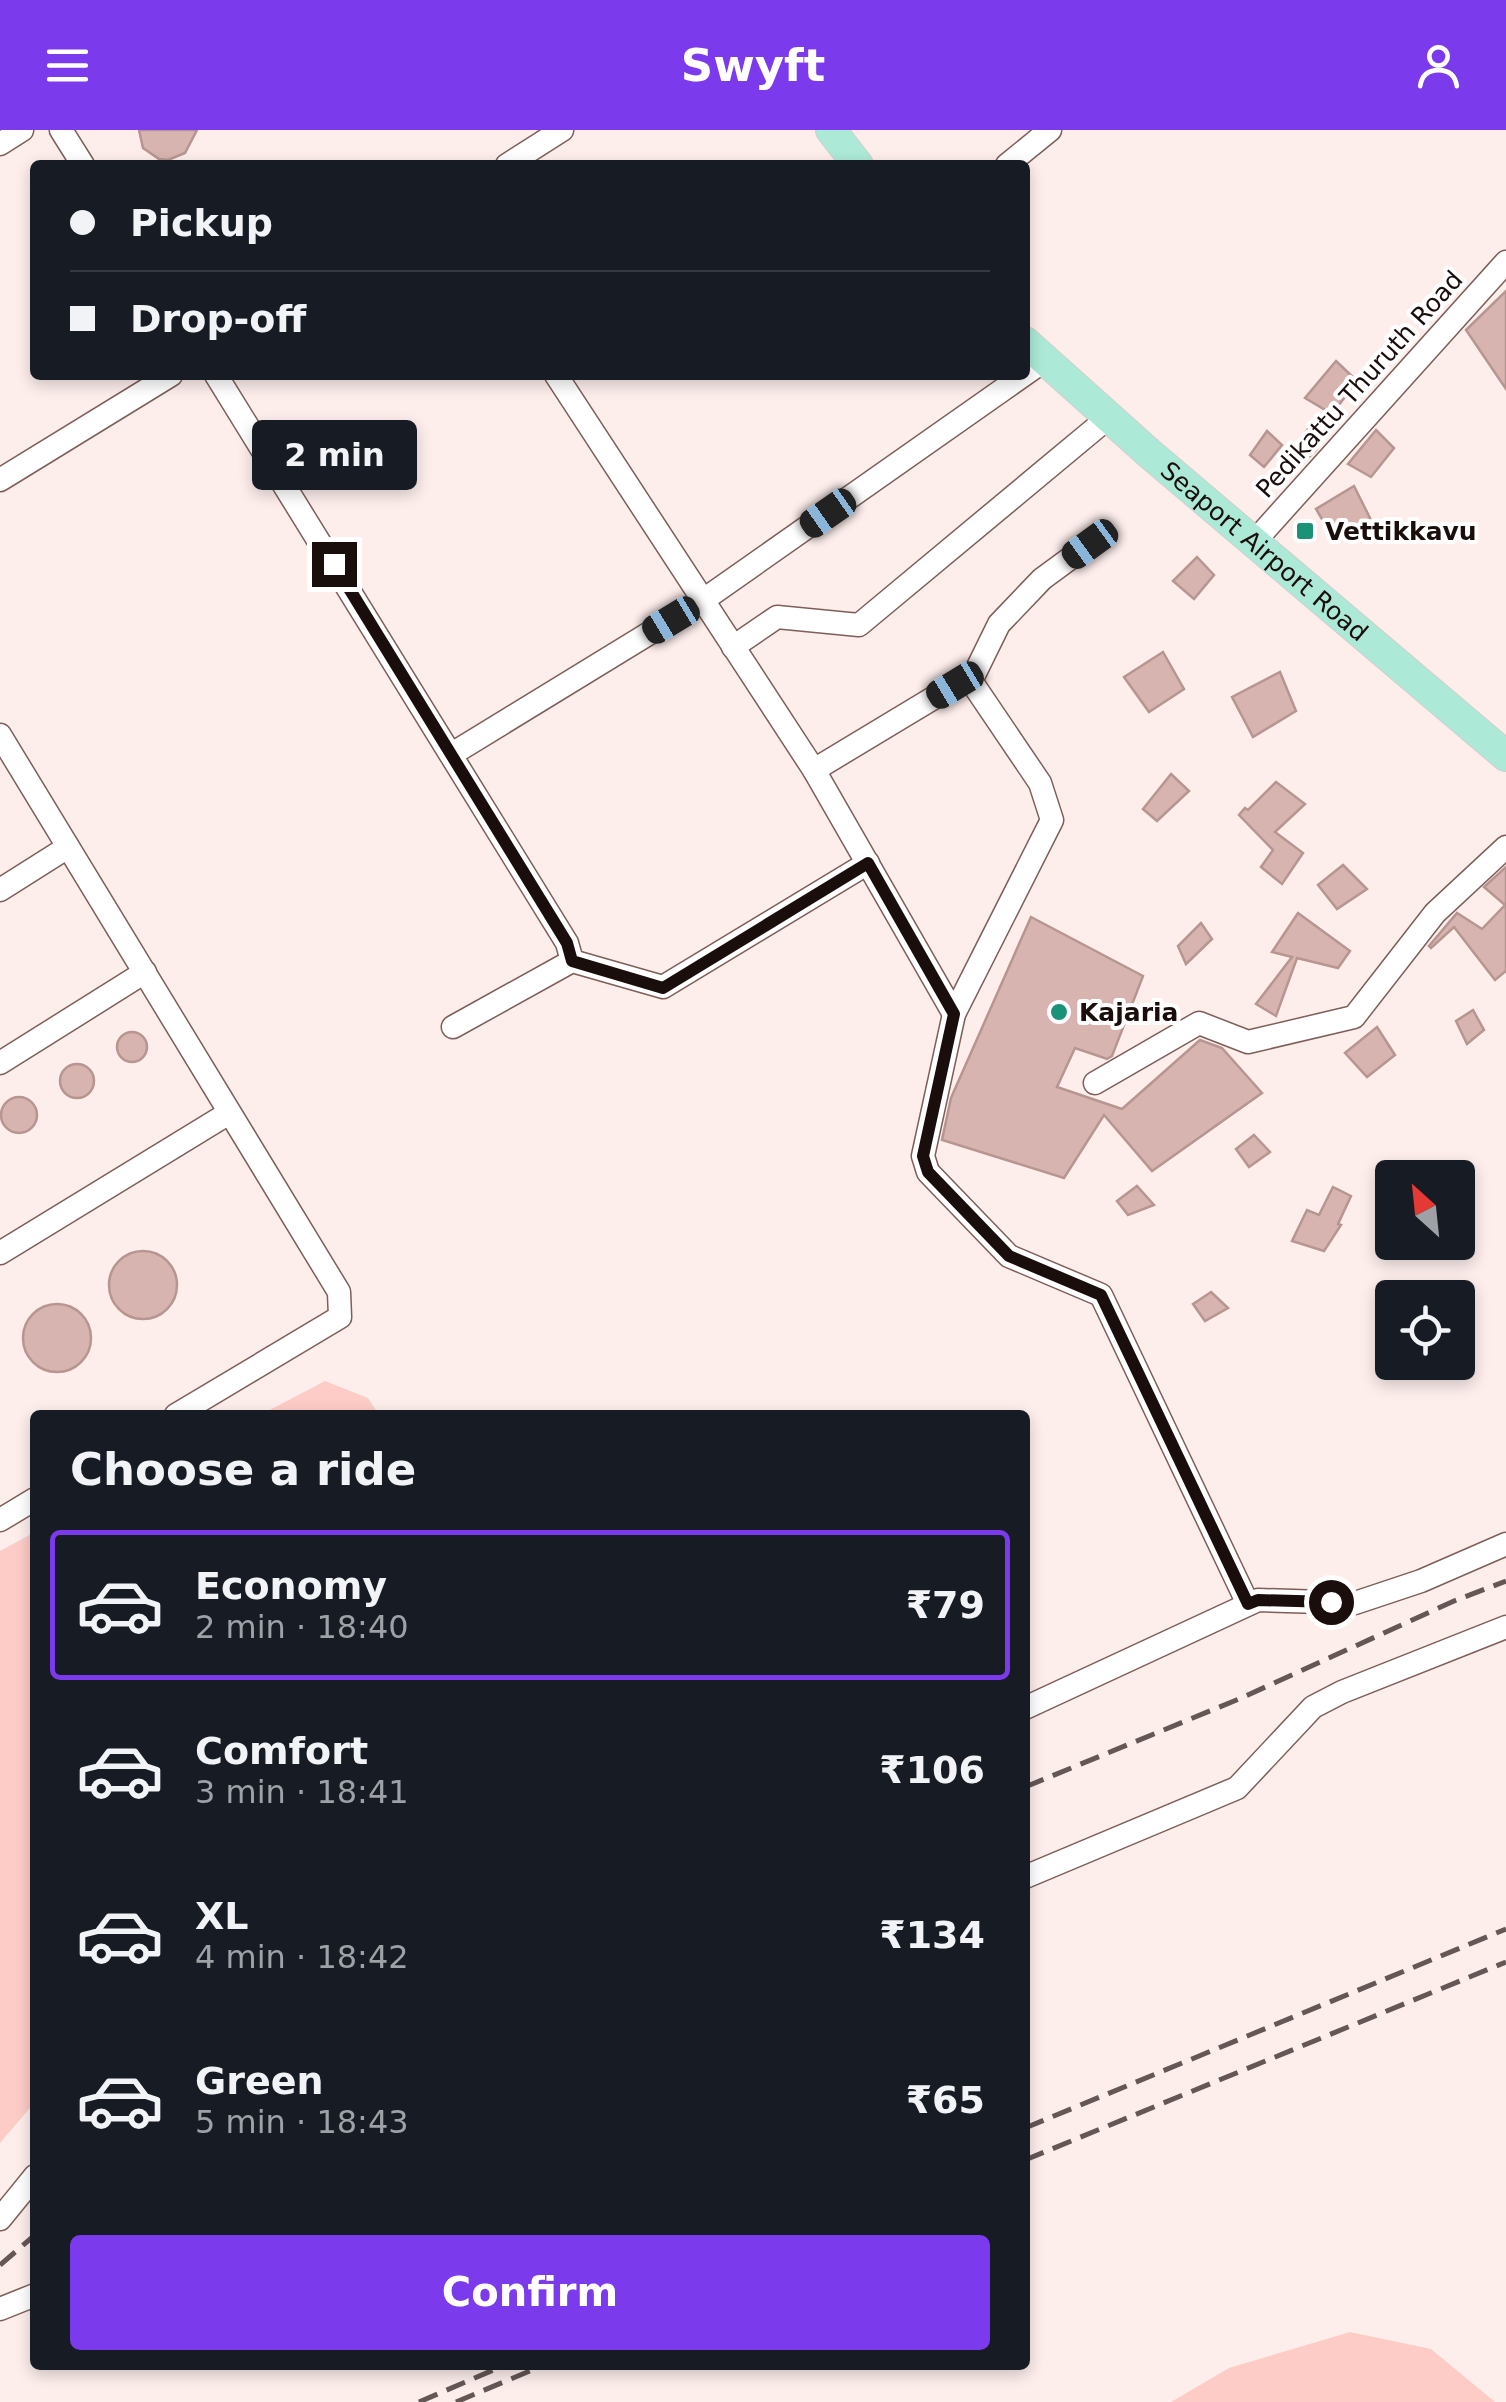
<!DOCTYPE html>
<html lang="en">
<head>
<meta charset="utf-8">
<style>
  body { margin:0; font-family:"DejaVu Sans",sans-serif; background:#20242c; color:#f1f3f6; height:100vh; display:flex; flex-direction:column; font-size:38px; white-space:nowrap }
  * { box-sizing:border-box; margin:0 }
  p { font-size:32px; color:#9ea1a6 }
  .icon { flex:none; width:55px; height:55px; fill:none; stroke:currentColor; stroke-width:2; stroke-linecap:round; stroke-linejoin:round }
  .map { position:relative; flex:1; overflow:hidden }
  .panel { position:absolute; left:30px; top:1280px; width:1000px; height:960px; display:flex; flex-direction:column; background:#171b24; border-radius:10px; box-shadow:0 5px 15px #0003 }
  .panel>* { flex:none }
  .banner { position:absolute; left:30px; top:30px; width:1000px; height:220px; border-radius:10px; box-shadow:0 5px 15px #0003; display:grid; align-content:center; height:220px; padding:0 40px; background:#171b24 }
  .needle { width:65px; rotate:333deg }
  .tools { position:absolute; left:1375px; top:1030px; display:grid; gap:20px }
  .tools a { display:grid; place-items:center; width:100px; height:100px; border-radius:10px; background:#171b24; box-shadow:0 5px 15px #0003; font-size:50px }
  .end { position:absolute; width:45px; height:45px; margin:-22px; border:12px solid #1a0e0d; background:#fff; box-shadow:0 0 0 5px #fff }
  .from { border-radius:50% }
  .bubble { position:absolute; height:70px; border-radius:10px; background:#171b24; box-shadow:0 5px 15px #0003; font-size:32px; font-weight:600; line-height:70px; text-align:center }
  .car { position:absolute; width:30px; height:60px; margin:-30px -15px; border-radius:12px; box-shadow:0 0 8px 2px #0007; background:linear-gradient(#222 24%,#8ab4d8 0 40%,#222 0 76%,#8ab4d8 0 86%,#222 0) }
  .banner b { display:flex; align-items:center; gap:35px; height:95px; font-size:38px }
  .banner b+b { border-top:2px solid #363941 }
  .banner i { width:25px; height:25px; background:#f1f3f6 }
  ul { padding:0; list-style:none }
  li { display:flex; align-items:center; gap:30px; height:150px; margin:0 20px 15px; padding:0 20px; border:5px solid transparent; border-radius:10px }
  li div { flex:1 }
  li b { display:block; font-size:38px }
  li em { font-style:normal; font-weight:600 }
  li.on { border-color:#7c3aed }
  li>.icon { width:90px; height:90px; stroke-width:1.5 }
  h2 { padding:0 40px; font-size:45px; line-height:120px }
  .primary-button { display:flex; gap:20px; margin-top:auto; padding:20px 40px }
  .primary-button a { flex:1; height:115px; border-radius:10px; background:#7c3aed; color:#fff; font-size:40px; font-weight:600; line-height:115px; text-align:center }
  header { display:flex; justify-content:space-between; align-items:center; height:130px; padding:0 40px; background:#7c3aed; color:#fff; font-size:45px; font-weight:600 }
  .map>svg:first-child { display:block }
</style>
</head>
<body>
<header><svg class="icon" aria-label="menu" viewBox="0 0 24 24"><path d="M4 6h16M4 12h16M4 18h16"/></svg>Swyft<svg class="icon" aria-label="person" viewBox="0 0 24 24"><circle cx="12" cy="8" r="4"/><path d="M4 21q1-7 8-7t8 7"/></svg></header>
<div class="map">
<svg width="1506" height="2272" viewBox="0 0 1506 2272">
  <rect width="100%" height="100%" fill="#fdeeec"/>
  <g fill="#fdccc7">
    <path d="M325,1251L368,1268L379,1285H260Z"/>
    <path d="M35,1402V1972L0,2013V1421Z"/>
    <path d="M1350,2202L1431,2219L1495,2272H1171L1229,2238Z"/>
  </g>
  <g fill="#d7b4af" stroke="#b79591" stroke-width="2.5">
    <path d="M139,0H197L185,23L168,30L159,29L143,18Z"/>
    <path d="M1506,161V259L1466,200Z"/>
    <path d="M1336,231L1357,251L1332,284L1305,268Z"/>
    <path d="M1312,294L1326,304L1317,319L1297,339L1285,329Z"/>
    <path d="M1376,300L1394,318L1371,347L1348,334Z"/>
    <path d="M1267,301L1282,315L1264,337L1250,325Z"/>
    <path d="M1354,356L1370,388L1333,408L1316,379Z"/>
    <path d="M1197,427L1214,445L1194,469L1173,451Z"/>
    <path d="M1163,522L1184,559L1149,582L1124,547Z"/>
    <path d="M1280,542L1296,581L1253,607L1232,567Z"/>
    <path d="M1171,644L1189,661L1157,691L1143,679Z"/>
    <path d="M1276,652L1305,674L1275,702L1303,723L1282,754L1261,737L1273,720L1239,685L1245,678L1248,680Z"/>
    <path d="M1343,735L1367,759L1337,779L1318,755Z"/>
    <path d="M1506,737V841L1495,850L1454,797L1431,818L1429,816L1457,783L1482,799L1505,775L1484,757Z"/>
    <path d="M1298,783L1350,821L1338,838L1297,828L1276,886L1256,874L1292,827L1272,822Z"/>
    <path d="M1031,787L1143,846L1112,926L1107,929L1075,918L1057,957L1122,979L1200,910L1222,918L1262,963L1152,1041L1104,985L1064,1048L942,1010L951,968Z"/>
    <path d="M1201,793L1212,809L1186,834L1178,816Z"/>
    <path d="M1473,880L1484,900L1467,914L1456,891Z"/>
    <path d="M1377,897L1395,925L1367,947L1345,923Z"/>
    <circle cx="132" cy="917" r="15"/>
    <circle cx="77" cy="951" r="17"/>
    <circle cx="19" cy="985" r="18"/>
    <path d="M1254,1005L1270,1022L1249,1037L1236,1019Z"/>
    <path d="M1137,1056L1154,1075L1128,1085L1117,1071Z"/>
    <path d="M1333,1057L1351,1066L1338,1094L1341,1095L1324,1121L1292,1111L1307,1080L1319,1085Z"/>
    <circle cx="143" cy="1155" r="34"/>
    <path d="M1211,1162L1228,1178L1205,1191L1193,1174Z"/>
    <circle cx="57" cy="1208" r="34"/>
  </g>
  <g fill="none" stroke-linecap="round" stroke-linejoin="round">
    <g stroke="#7d5e5a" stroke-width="25">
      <g id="minor">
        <path d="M61,0L83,35"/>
        <path d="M0,14L22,0"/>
        <path d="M507,35L562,0"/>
        <path d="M1007,35L1050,0"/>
        <path d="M216,245L567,813L572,831"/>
        <path d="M556,245L814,640L954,884"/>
        <path d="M0,350L171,245"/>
        <path d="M1254,412L1506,132"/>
        <path d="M733,517L777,487L859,495L1109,287"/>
        <path d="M971,551L1040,653L1052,690L954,884L923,1026L928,1042L1009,1126L1101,1165L1248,1474"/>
        <path d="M0,605L339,1162L340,1187L176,1285"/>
        <path d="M452,624L702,471L1045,230"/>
        <path d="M814,640L955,555L971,551L999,494L1042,449L1091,413"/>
        <path d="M0,760L68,717"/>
        <path d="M453,897L572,831L663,857L868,733"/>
        <path d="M0,933L145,842"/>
        <path d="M1095,953L1199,893L1248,912L1354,887L1435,783L1506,717"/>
        <path d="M0,1123L229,983"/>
        <path d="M0,1390L35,1369"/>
        <path d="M1025,1578L1258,1470L1355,1473L1421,1451L1506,1414"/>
        <path d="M1025,1747L1237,1658L1313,1577L1342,1562L1506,1497"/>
        <path d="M0,2089L35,2046"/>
        <path d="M0,2179L35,2165"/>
      </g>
    </g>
    <g stroke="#d1cfcf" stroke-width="32">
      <g id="major">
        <path d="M831,0L858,35"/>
        <path id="s1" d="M1025,212L1150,324L1506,626"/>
      </g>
    </g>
    <use href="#minor" stroke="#fff" stroke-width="22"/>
    <use href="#major" stroke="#ace9d7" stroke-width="30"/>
    <g stroke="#645756" stroke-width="5" stroke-dasharray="20 10" stroke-linecap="butt">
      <path d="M1025,1657L1239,1569L1454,1471L1506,1451"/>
      <path d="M1025,1998L1506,1799"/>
      <path d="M1025,2030L1506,1832"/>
      <path d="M0,2135L35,2105"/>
      <path d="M419,2272L505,2235"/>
      <path d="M456,2272L544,2235"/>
    </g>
  </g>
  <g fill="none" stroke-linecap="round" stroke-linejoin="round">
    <path stroke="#1a0e0d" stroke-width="12" d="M334,434L567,813L572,831L663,858L868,733L954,884L923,1026L928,1042L1009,1126L1101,1165L1248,1474L1258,1470L1331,1472"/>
  </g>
  <g fill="#1a9278" stroke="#fff" stroke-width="4">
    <rect x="1295" y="391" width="20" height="20" rx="5"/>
    <circle cx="1059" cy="882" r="10"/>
  </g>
  <g text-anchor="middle" stroke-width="8" stroke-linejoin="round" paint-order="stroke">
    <g font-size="25" fill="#1a0e0d" stroke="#fff">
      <text transform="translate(1359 254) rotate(-48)" y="9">Pedikattu Thuruth Road</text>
      <text dy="9" stroke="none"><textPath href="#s1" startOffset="318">Seaport Airport Road</textPath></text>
    </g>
    <g font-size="25" font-weight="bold" fill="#1a0e0d" stroke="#fff" text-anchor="start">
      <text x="1325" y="410">Vettikkavu</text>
      <text x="1079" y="891">Kajaria</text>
    </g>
  </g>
</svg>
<div class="tools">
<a><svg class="needle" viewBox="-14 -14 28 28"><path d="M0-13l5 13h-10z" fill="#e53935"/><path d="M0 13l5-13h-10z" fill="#9ea1a6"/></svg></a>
<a><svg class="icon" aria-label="locate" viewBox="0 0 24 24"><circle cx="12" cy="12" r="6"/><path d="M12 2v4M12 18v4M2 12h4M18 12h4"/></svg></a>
</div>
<i class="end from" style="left:1331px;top:1472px"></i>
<i class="end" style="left:334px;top:434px"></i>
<div class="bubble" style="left:252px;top:290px;width:165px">2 min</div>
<i class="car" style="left:828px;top:383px;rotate:235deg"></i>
<i class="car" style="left:1090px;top:414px;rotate:234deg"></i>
<i class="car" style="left:671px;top:490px;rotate:239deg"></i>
<i class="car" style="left:955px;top:555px;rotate:239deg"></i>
<div class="banner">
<b><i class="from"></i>Pickup</b>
<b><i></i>Drop-off</b>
</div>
<section class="panel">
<h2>Choose a ride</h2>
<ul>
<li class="on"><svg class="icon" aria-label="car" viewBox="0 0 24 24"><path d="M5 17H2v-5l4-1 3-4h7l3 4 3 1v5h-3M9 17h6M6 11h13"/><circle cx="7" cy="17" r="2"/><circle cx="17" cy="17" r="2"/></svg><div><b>Economy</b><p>2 min · 18:40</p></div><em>₹79</em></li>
<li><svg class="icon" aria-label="car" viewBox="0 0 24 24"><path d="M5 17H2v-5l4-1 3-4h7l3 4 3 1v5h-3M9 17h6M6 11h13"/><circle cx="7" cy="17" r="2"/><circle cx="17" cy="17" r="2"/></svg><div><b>Comfort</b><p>3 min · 18:41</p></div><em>₹106</em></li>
<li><svg class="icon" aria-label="car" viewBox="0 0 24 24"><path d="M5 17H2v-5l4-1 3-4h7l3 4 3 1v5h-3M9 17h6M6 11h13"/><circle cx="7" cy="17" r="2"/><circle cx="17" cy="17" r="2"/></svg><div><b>XL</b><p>4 min · 18:42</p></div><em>₹134</em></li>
<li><svg class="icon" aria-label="car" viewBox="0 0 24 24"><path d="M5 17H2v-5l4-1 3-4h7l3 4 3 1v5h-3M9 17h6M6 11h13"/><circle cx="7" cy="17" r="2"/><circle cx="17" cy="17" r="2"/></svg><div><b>Green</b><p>5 min · 18:43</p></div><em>₹65</em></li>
</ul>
<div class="primary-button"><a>Confirm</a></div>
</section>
</div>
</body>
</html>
